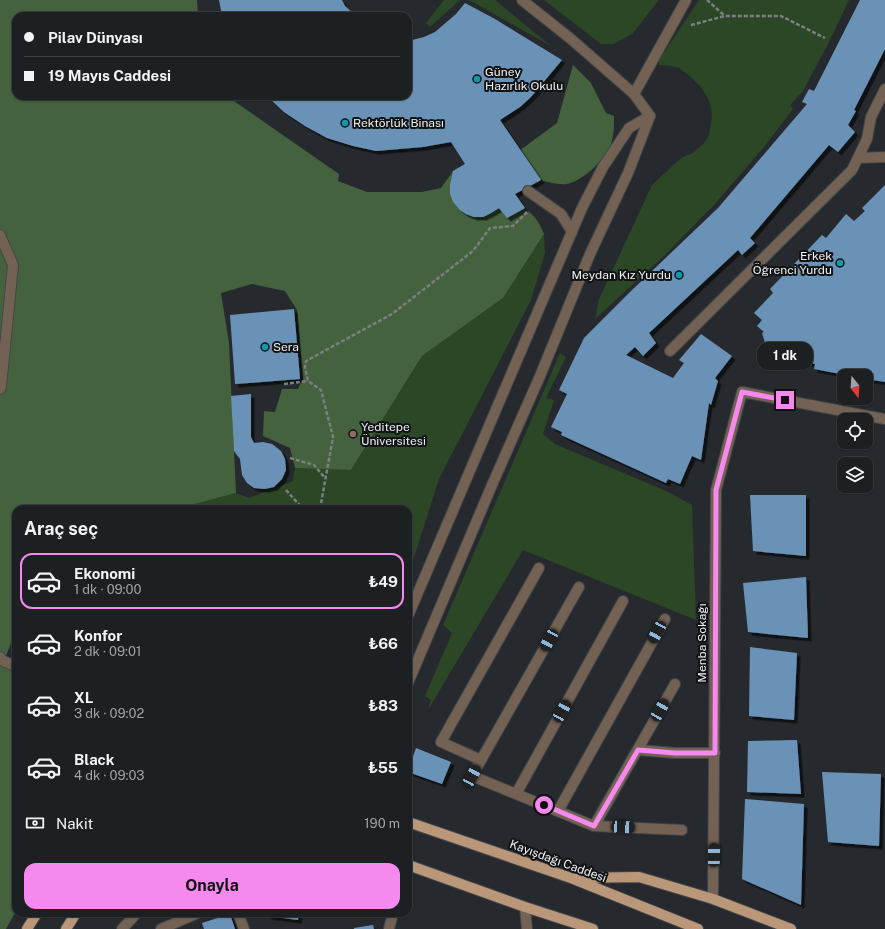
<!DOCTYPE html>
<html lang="tr">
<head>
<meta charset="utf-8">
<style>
  body { margin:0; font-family:"Public Sans",sans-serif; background:#25282a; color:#f1f3f6; height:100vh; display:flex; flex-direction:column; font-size:15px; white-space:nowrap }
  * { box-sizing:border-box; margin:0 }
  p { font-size:13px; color:#a0a3a5 }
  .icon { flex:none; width:22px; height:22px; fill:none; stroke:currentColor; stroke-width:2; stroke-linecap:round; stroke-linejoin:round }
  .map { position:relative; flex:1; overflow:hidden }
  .side { position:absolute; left:12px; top:505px; width:400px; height:412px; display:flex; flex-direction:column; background:#1c2022; border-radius:12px; box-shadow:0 1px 3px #0004,0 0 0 1px #3a3e40 }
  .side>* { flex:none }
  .banner { position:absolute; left:12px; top:12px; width:400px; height:88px; border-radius:12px; box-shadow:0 1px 3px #0004,0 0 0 1px #3a3e40; display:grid; align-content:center; height:88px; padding:0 12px; background:#1c2022 }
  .needle { width:26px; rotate:163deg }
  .tools { position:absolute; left:837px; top:369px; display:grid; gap:8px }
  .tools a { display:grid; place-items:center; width:36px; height:36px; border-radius:8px; background:#1c2022; box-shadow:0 1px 3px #0004,0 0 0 1px #3a3e40; font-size:20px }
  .end { position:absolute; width:18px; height:18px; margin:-9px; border:5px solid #f589ee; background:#111; box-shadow:0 0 0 2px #111 }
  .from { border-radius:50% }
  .bubble { position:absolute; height:28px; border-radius:12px; background:#1c2022; box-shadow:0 1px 3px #0004,0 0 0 1px #3a3e40; font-size:13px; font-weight:700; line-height:28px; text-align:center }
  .car { position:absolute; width:12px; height:24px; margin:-12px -6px; border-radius:5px; box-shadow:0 0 3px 1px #0007; background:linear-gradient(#222 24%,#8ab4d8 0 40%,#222 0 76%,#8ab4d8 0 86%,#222 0) }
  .banner b { display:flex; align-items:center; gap:14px; height:38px; font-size:15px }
  .banner b+b { border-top:1px solid #3a3e40 }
  .banner i { width:10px; height:10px; background:#f1f3f6 }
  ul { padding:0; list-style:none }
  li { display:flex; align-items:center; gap:12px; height:56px; margin:0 8px 6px; padding:0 4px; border:2px solid transparent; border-radius:12px }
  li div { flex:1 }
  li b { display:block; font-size:15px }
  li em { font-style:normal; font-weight:700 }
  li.on { border-color:#f589ee }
  li>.icon { width:36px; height:36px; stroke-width:1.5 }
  h2 { padding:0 12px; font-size:18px; line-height:48px }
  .pay { display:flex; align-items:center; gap:10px; height:44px; padding:0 12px; font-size:15px }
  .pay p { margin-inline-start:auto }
  .action { display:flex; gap:8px; margin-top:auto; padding:8px 12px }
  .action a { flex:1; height:46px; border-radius:12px; background:#f589ee; color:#111; font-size:16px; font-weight:700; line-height:46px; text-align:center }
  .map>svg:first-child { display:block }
</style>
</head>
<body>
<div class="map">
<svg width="885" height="929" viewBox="0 0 885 929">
  <defs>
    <filter id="shadow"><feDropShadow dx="3.5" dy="3.5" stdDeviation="0" flood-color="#0009"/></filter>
  </defs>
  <rect width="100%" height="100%" fill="#262a2e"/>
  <g fill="#2b4725">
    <path d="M444,0H460L430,27L426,23Z"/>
    <path d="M469,0H495L551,46Z"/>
    <path d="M544,0H659L632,34L614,44H601Z"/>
    <path d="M699,0H849L828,44L803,91L790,105L793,109L764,147L714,205L666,254L595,319L599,299L652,185L681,158L693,153L704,143L709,135L712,117L711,107L708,98L700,86L691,77L679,68L671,66L659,65V60Z"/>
    <path d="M544,234L545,253L531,300L439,479L408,576V509H176L236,493L249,498L293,481L295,468L351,470L422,356L503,298Z"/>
    <path d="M560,353L566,357L546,398L554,400L543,434L555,444L666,491L692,505L696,620L523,550L428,710L431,700L425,696L452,633L443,625Z"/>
  </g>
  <path fill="#43623d" d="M0,0H197L198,16H16V96H231L234,101L339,174L338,181L367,192H422L441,188L453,171L465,164L500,165L557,123L573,65L591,83L606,113L614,116C614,126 614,135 611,144C606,159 582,182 566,184C558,185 548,182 541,180L509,197C526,211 535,211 544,234L503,298L422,356L351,470L295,468L290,448L263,436L264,411L275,412L282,389H298L303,378L297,310L285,291L252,284L221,293L229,343L236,493L176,509H16V638L11,643L2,666L16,671V911L6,929H0Z"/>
  <g fill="#6b92b7" filter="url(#shadow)">
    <path d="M219,0H342L345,6L356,16H222Z"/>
    <path d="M860,0H885V49L854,110L856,111L848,125L855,132L838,152L829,145L750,238L755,243L742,255L738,250L649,333L656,343L643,356L635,347L626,355L673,378L684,363L679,360L701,334L732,356L715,378L718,381L711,405L709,403L701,460L692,456L680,484L668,479L666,483L561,435L562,432L551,427L567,394L559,390L584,338L631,291L718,208L807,104L802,102L809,89L814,91Z"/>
    <path d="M465,3L495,19L562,60L531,97L520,107L500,120L541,180L515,194L525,208L507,218L499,208L491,213L483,217H474L466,214L460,210L453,202L450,194V185L453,171L465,164L451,142L423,147L376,151L353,146L327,138L305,126L284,112L267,96H408V41L424,37L435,32L456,14Z"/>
    <path d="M885,185V382L866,379V376H851L814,369L815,364L766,354V346L762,333L764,332L757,326L762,320L754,313L773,293L770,289L822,235L826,238L846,214L854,221L865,211L862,208Z"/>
    <path d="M294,309L300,379L235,384L230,315Z"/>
    <path d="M251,394V437L254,443L263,442L272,444L281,451L285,459L286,470L282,479L274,487L265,489L254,488L247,483L242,475L240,459L234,451L231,396Z"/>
    <path d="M750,495H806V556L753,551Z"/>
    <path d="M806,577L808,638L748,632L743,583Z"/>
    <path d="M750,647L797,653L794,720L749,716Z"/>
    <path d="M797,740L801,794L747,792L748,741Z"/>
    <path d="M416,748L451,762L442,784L408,772V757L412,759Z"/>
    <path d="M822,772L881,774L879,846L828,842Z"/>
    <path d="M745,799L804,804L801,905L742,879Z"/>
    <path d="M268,913H299L298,920L268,916Z"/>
    <path d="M230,914L235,929H204L202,923Z"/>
    <path d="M373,925L374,929H354V928Z"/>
  </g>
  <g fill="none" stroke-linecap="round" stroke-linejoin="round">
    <g stroke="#42464a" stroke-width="12">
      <g id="lane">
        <path d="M634,94L686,0"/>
        <path d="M858,158L885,157"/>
        <path d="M528,191L561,214L572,232"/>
        <path d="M0,235L13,265L1,387L0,389"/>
        <path d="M670,351L852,170L867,139L871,117L885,89"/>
        <path d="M579,587L472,776L594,826L682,830"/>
        <path d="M408,616L582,208L603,167L629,128L650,116"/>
        <path d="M0,657L3,661L16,666"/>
        <path d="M408,683L492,485L540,376L590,254L628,173L650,116L634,94L571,39L522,0"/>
        <path d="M638,750L675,753H715"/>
        <path d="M481,760L441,742L539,568"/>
        <path d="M516,794L623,601"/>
        <path d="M558,811L665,619"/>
        <path d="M594,826L675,684"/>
      </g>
    </g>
    <g stroke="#42464a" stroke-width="12">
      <g id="street">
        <path d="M713,899L716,490L742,392L885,419"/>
        <path d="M525,907L527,929"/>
        <path d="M238,913L244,929"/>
        <path d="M122,929L137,913"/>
        <path d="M161,929L198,913"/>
        <path d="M389,929L393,913"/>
      </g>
    </g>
    <g stroke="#42464a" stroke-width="12">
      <g id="primary">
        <path d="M408,822L571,878L698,929"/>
        <path d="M408,865L525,907L593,929"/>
        <path d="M576,878L639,877L713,899L791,929"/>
        <path d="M27,929L37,913"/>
        <path d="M66,929L76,913"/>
      </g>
    </g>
    <g stroke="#7c7f83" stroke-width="2.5" stroke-dasharray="4 2" stroke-linecap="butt">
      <path d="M707,0L725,16"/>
      <path d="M691,25L725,16H781L825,38"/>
      <path d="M284,384L308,381"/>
      <path d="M290,458L314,465L325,478"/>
      <path d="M286,490L303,509"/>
      <path d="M320,509L333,437L321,390L308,381L305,367L306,361L392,314L473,251L490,228L513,226L528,211"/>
    </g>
    <use href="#lane" stroke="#736153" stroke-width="10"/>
    <use href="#street" stroke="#736153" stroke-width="10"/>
    <use href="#primary" stroke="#bb977a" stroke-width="10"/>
  </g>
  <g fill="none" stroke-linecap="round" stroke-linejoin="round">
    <path stroke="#f589ee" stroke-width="5" d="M544,805L594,826L638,750L675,753H715L716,490L742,392L785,400"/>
  </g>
  <g fill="#0f9aa8" stroke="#111315" stroke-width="1.5">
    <circle cx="477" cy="79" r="4"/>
    <circle cx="345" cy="123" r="4"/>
    <circle cx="840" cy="263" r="4"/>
    <circle cx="679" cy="275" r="4"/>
    <circle cx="265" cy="347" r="4"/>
  </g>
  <circle fill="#8d6e63" stroke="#111315" stroke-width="1.5" cx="353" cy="434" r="4"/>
  <g text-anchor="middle" stroke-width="4" stroke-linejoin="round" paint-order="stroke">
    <g font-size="12" fill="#edf0f3" stroke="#111315" text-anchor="start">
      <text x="485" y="76">Güney<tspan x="485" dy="14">Hazırlık Okulu</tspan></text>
      <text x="353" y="127">Rektörlük Binası</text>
      <text x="832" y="260" text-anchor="end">Erkek<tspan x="832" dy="14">Öğrenci Yurdu</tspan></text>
      <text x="671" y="279" text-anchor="end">Meydan Kız Yurdu</text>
      <text x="273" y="351">Sera</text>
      <text x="361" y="431">Yeditepe<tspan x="361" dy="14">Üniversitesi</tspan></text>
    </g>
    <g font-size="12" fill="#edf0f3" stroke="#111315">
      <text transform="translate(702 643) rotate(-90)" y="4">Menba Sokağı</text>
      <text transform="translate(558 861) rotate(20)" y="4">Kayışdağı Caddesi</text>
    </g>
  </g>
</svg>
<div class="tools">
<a><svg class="needle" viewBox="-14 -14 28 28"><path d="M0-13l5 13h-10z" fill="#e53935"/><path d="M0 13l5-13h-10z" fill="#a0a3a5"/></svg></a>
<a><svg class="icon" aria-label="locate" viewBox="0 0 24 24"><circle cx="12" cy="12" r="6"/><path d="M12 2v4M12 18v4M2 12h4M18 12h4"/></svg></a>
<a><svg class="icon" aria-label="layers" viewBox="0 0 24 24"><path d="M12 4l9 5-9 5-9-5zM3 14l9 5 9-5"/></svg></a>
</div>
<i class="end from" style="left:544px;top:805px"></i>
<i class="end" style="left:785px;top:400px"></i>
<div class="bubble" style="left:757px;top:342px;width:56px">1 dk</div>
<i class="car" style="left:657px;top:632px;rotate:209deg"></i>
<i class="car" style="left:549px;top:640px;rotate:209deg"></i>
<i class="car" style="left:660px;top:710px;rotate:30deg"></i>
<i class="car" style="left:562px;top:711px;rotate:29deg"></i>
<i class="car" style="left:472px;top:776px;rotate:29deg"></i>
<i class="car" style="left:623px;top:827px;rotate:93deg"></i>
<i class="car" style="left:714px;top:855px;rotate:1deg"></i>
<div class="banner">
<b><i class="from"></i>Pilav Dünyası</b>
<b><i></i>19 Mayıs Caddesi</b>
</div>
<section class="side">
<h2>Araç seç</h2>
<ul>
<li class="on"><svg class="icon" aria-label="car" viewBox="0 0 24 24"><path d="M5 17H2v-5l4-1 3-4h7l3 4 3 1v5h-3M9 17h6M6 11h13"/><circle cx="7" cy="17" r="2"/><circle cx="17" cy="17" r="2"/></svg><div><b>Ekonomi</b><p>1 dk · 09:00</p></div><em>₺49</em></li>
<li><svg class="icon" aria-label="car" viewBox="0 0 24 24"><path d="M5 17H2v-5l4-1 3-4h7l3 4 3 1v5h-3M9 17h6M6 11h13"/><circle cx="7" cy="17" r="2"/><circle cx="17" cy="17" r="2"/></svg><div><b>Konfor</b><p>2 dk · 09:01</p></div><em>₺66</em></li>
<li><svg class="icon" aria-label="car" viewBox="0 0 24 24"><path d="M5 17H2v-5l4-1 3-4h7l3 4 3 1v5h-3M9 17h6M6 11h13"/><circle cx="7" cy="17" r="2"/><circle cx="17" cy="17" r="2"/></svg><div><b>XL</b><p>3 dk · 09:02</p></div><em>₺83</em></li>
<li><svg class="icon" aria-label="car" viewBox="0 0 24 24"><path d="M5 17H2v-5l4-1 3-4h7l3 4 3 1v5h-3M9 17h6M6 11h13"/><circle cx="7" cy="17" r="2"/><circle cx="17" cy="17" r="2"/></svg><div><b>Black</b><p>4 dk · 09:03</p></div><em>₺55</em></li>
</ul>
<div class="pay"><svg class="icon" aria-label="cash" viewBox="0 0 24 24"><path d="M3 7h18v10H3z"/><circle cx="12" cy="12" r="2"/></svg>Nakit<p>190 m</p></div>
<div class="action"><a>Onayla</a></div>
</section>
</div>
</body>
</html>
